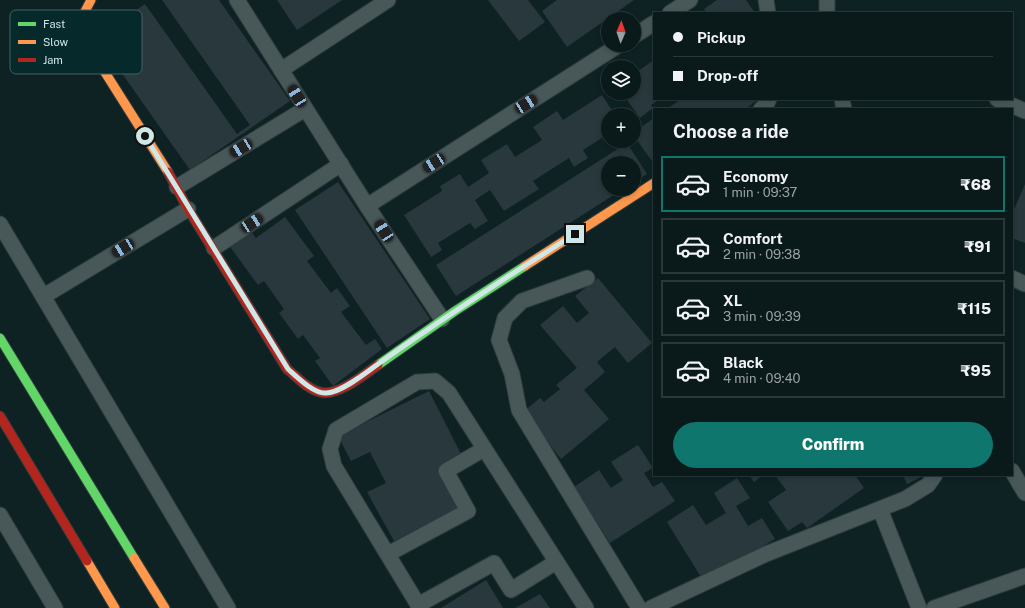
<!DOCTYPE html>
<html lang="en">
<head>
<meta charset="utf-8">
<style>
  body { margin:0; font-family:"Public Sans",sans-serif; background:#132324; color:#f1f3f6; height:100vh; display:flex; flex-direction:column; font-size:15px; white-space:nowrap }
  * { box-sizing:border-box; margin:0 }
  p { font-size:13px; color:#99a1a3 }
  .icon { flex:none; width:22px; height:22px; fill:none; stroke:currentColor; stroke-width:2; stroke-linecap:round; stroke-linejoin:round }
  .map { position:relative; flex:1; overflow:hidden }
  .side { position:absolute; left:653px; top:108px; width:360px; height:368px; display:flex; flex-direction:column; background:#0a1a1b; border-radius:0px; box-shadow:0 2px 6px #0003,0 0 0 1px #2a383a }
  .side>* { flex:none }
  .banner { position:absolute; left:653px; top:12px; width:360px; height:88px; border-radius:0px; box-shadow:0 2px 6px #0003,0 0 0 1px #2a383a; display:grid; align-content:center; height:88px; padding:0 20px; background:#0a1a1b }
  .needle { width:26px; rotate:2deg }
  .buttons { position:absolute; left:601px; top:12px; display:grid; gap:8px }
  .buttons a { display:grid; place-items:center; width:40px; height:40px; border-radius:50%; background:#0a1a1b; box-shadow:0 2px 6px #0003,0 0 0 1px #2a383a; font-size:20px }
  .end { position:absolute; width:18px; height:18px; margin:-9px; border:5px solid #d0e7e8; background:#111; box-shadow:0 0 0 2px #111 }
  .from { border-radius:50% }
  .car { position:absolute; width:12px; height:24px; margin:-12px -6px; border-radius:5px; box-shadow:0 0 3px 1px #0007; background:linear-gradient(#222 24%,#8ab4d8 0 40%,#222 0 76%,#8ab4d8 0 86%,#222 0) }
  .banner b { display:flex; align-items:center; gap:14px; height:38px; font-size:15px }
  .banner b+b { border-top:1px solid #2a383a }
  .banner i { width:10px; height:10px; background:#f1f3f6 }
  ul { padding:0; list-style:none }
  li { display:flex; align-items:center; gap:12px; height:56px; margin:0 8px 6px; padding:0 12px; border:2px solid #2a383a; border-radius:0px }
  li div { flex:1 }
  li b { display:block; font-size:15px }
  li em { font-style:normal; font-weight:800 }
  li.selected { border-color:#0f766e }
  li>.icon { width:36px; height:36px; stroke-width:1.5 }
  h2 { padding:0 20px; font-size:18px; line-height:48px }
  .primary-button { display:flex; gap:8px; margin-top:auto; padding:8px 20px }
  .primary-button a { flex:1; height:46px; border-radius:24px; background:#0f766e; color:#fff; font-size:16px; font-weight:800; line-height:46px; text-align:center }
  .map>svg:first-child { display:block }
</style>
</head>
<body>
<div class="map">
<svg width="1025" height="608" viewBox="0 0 1025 608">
  <rect width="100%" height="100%" fill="#0e2224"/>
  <g fill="#28383c">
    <path d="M162,0H219L290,101L190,170L97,38L145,4L237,134L250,125Z"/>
    <path d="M277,0H342L297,30Z"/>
    <path d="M488,0H528L545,22L519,41Z"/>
    <path d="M557,0H634L567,47L542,11Z"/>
    <path d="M717,0H746L755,13H707L704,9Z"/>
    <path d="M654,60V99H660L651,105L653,108L640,118L622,93H634V74Z"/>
    <path d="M602,95L615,115H608V134L583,150L588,158L574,167L569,158L533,181L539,189L504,211L490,190L475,200L488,221L475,229L470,223L438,243L442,250L431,257L404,215L442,191L440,186L460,174L468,187L489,173L481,160L507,144L515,157L542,140L533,127L557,111L563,120Z"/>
    <path d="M681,99H759L745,109H667Z"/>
    <path d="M654,118V164L634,136V132Z"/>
    <path d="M627,143L647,174L634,182V163H608V189H623L456,296L436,265Z"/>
    <path d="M338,182L430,319L387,348L295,210Z"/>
    <path d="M1025,184V243L1012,238V214Z"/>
    <path d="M285,217L314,256L307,261L331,293L337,288L350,306L341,312L366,345L375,339L382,349L333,386L315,361L320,358L303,335L298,339L279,313L284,309L264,281L258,285L228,244L248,228L256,238Z"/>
    <path d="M598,278L652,343L628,363L615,347L597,362L605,372L584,390L609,419L561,459L523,412L540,398L544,402L560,389L556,385L577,368L540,325L563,306L577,323L589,313L575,296Z"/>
    <path d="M429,391L462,456L437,470L459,508L394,541L367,492L386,483L370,452L351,461L338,436Z"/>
    <path d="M638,445L653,468L644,473L653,487L662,482L675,501L610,543L574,487L599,470L611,488L623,480L611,462Z"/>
    <path d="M749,475H763L754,482Z"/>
    <path d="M775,475H855L864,488L807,528L802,522L788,531L768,502L786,490Z"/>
    <path d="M903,475H925L907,484Z"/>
    <path d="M737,478L750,498L736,506L748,526L762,518L775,539L704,582L667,522L693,505L706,525L726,513L714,493Z"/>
    <path d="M486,580L503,608H441Z"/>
    <path d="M540,594L550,608H515Z"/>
  </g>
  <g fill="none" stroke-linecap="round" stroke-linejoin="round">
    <g stroke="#2e3c3d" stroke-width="17">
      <g id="street">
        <path d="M237,0L367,206L442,319"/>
        <path d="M766,0L768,13"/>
        <path d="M827,0V13"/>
        <path d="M670,13L690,0"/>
        <path d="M634,36L654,23"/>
        <path d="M281,70L388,0"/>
        <path d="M842,99L844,109"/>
        <path d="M997,99L1025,111"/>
        <path d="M761,109L767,103L769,99"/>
        <path d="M177,187L305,109"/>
        <path d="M367,206L619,45"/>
        <path d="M0,224L228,608"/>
        <path d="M214,248L341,164"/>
        <path d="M587,278L522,301L505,318L499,340L512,374L519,410L639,608"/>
        <path d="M1012,278L1025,284"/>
        <path d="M44,296L188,209"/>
        <path d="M1012,471L1025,493"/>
        <path d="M880,509L919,608"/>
        <path d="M0,515L55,608"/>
        <path d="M388,554L468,511L446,471L484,449"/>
        <path d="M418,605L494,563L511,590L556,562"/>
        <path d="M420,608L334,466L330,449L336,430L417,382L435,381L449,393L586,608"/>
        <path d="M651,608L766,554L905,499L928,485L935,475"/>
        <path d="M934,608L1025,576"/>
      </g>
    </g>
    <g stroke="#2e3c3d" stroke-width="11">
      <g id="fast">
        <path d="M0,338L134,558"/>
        <path d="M378,365L455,311L525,266"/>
      </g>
    </g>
    <g stroke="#2e3c3d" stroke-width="11">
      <g id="slow">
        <path d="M91,0L81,19L89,47L168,172"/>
        <path d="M525,266L654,183"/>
        <path d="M134,558L165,608"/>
        <path d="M87,561L115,608"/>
      </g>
    </g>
    <g stroke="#2e3c3d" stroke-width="11">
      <g id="jam">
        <path d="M168,172L188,209L287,369C297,377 307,389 320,392C337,397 364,375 378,365"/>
        <path d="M0,416L87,561"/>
      </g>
    </g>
    <use href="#street" stroke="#485859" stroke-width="15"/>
    <use href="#fast" stroke="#63d668" stroke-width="9"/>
    <use href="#slow" stroke="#ff974d" stroke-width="9"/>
    <use href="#jam" stroke="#b3261e" stroke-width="9"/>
  </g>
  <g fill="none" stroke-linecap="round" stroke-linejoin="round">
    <path stroke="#d0e7e8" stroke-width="5" d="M145,136L288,369C297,377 313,393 325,393C339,394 366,373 378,364C442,319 508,276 575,234"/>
  </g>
  <rect x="10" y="10" width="132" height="64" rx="6" fill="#062a2c" stroke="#436364" stroke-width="1"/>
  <rect x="18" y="22" width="18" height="4" fill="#63d668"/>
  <rect x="18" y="40" width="18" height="4" fill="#ff974d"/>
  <rect x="18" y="58" width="18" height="4" fill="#b3261e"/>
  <g font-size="11" fill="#d0e7e8">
    <text x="43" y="28">Fast</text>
    <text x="43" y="46">Slow</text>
    <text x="43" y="64">Jam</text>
  </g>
</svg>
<div class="buttons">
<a><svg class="needle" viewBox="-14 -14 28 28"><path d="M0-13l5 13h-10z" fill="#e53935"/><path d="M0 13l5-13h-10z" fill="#99a1a3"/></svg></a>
<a><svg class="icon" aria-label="layers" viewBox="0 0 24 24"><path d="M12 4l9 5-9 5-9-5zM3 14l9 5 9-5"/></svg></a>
<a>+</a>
<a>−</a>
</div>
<i class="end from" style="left:145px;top:136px"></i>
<i class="end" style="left:575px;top:234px"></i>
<i class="car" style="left:297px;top:96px;rotate:328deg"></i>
<i class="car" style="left:526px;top:104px;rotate:58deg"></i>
<i class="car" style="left:241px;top:148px;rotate:239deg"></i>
<i class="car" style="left:434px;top:163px;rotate:237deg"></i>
<i class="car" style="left:252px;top:223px;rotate:57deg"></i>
<i class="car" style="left:384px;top:231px;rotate:327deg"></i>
<i class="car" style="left:123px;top:248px;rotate:239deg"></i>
<div class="banner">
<b><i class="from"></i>Pickup</b>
<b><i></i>Drop-off</b>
</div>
<section class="side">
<h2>Choose a ride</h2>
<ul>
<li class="selected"><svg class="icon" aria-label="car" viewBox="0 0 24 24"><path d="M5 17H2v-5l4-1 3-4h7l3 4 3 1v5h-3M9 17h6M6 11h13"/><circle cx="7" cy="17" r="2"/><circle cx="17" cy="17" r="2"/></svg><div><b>Economy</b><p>1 min · 09:37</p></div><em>₹68</em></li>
<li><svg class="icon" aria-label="car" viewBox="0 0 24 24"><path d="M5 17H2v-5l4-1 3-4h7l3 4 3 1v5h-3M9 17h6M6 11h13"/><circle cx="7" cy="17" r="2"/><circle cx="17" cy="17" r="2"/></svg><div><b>Comfort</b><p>2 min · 09:38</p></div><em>₹91</em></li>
<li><svg class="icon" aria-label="car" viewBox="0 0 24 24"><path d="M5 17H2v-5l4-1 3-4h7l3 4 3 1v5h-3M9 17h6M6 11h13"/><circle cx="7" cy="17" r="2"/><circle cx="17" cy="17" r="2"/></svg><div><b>XL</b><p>3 min · 09:39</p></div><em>₹115</em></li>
<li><svg class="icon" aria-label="car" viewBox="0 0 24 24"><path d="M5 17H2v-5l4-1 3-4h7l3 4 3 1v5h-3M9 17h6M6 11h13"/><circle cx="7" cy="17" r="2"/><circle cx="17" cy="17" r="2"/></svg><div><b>Black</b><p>4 min · 09:40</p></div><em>₹95</em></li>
</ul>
<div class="primary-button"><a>Confirm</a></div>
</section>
</div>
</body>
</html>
